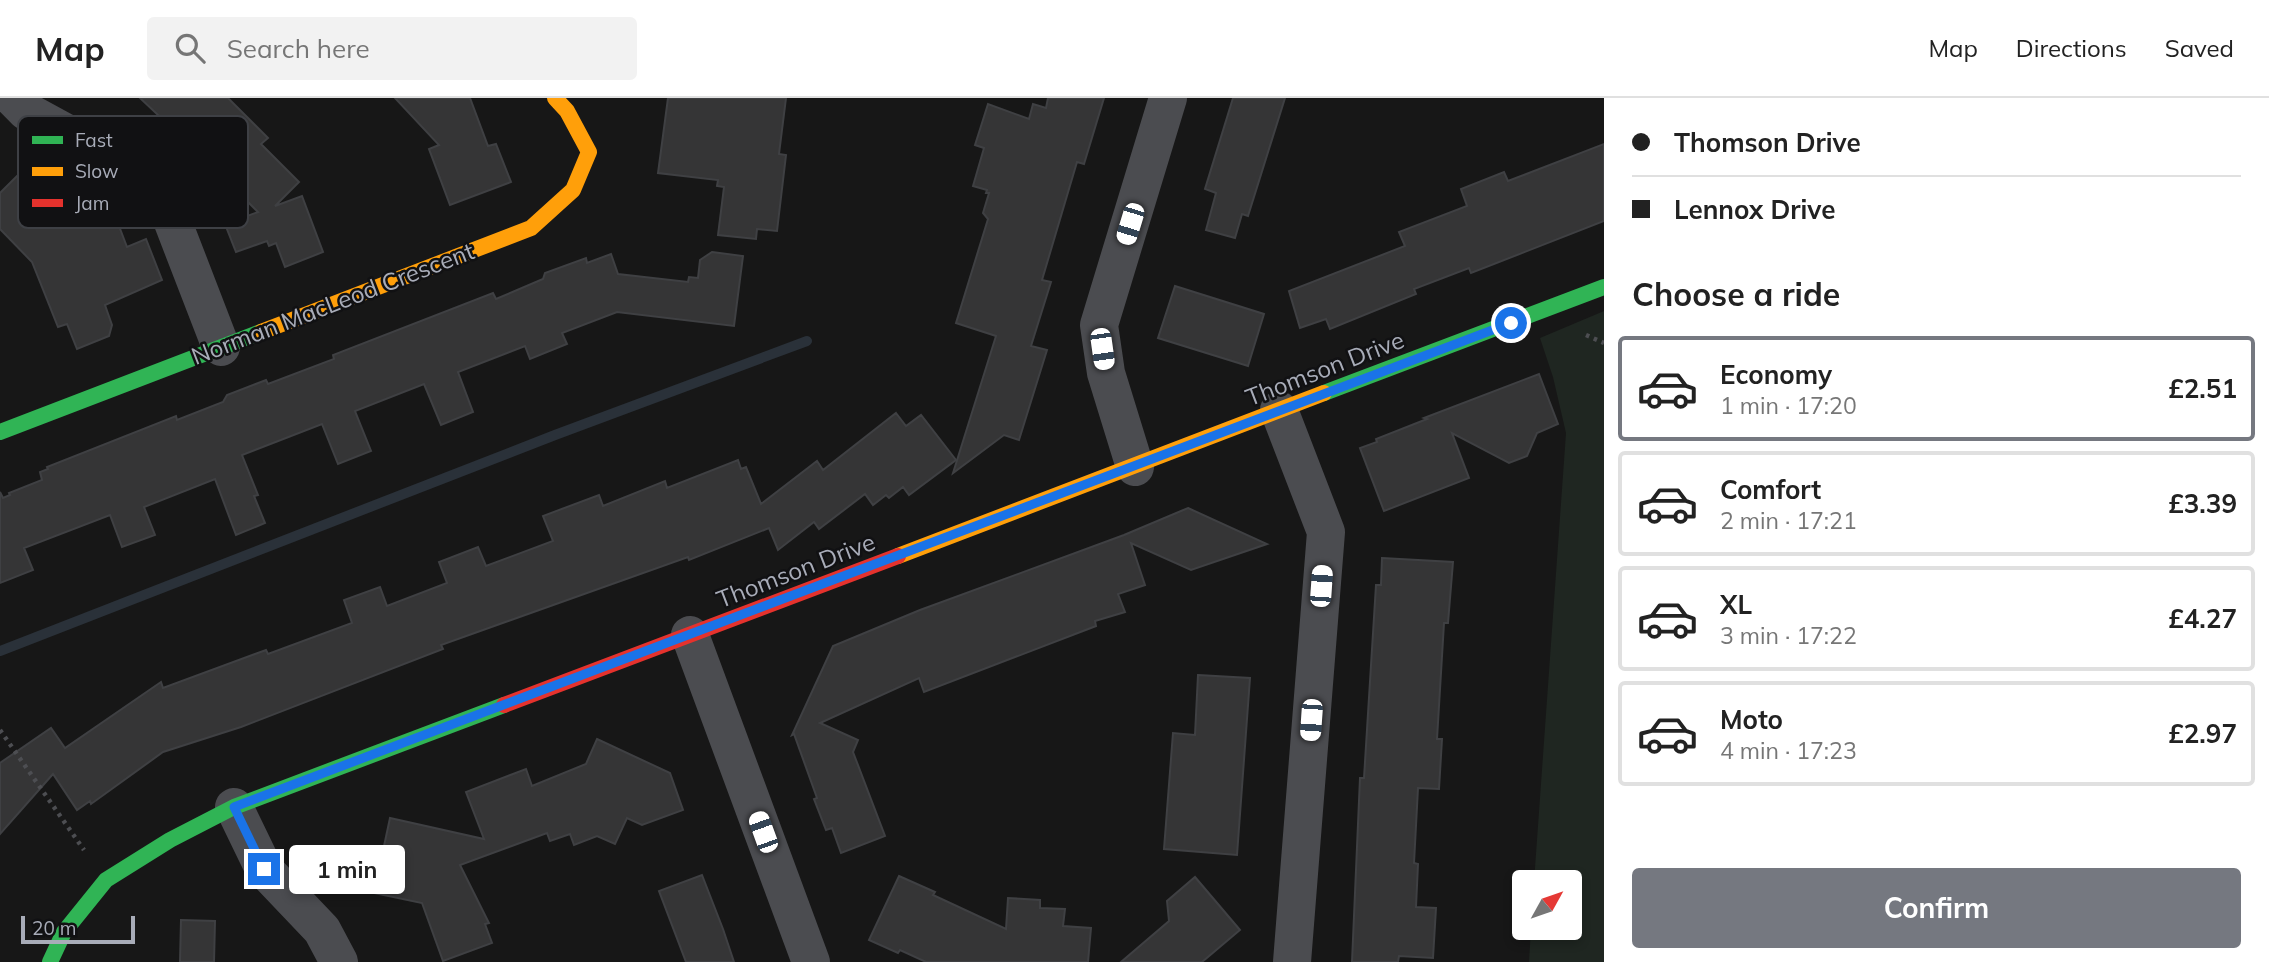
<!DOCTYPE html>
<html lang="en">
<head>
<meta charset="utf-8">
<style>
  body { margin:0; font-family:Mulish,sans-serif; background:#f2f2f2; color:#222; height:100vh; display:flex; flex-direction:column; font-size:26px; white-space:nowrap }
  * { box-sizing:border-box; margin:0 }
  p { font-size:23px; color:#767676 }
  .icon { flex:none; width:38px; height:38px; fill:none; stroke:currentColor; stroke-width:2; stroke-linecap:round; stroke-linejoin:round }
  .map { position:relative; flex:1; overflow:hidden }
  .details { display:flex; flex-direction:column; background:#fff; width:665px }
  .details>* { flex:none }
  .guide { display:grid; align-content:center; height:154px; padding:0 28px; background:#fff }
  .needle { width:46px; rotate:50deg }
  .fabs { position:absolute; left:1512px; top:772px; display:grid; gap:14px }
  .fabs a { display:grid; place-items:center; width:70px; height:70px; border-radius:7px; background:#fff; box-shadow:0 4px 10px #0003; font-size:35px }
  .scale { position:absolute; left:21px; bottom:18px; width:114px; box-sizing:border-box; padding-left:7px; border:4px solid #a8acb8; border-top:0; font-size:19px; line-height:24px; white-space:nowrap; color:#a8acb8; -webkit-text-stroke:5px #111113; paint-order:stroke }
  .end { position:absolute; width:32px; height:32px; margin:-16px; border:9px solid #1a73e8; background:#fff; box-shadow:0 0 0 4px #fff }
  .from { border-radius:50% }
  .bubble { position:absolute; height:49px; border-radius:7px; background:#fff; box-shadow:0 4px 10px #0003; font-size:23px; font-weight:700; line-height:49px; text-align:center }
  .car { position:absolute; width:21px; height:42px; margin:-21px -10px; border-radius:9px; box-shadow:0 0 5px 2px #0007; background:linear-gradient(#fff 24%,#345 0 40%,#fff 0 76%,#345 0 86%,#fff 0) }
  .guide b { display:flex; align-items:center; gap:24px; height:66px; font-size:26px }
  .guide b+b { border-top:2px solid #e0e0e0 }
  .guide i { width:18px; height:18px; background:#222 }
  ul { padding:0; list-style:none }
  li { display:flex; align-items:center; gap:21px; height:105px; margin:0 14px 10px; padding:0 14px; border:4px solid #e0e0e0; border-radius:7px }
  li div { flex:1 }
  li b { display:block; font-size:26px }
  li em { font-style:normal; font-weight:700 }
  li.current { border-color:#757880 }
  li>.icon { width:63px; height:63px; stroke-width:1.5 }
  h2 { padding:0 28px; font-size:32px; line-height:84px }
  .primary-button { display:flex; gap:14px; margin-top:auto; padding:14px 28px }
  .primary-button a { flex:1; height:80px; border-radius:7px; background:#757880; color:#fff; font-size:28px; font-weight:700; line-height:80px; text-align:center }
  header { display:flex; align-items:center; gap:42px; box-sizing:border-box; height:98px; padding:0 35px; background:#fff; border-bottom:2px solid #e0e0e0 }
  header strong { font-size:33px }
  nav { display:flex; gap:38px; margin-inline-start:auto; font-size:24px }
  .search { width:490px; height:63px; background:#f2f2f2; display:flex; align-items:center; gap:18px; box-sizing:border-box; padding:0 24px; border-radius:7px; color:#767676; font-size:26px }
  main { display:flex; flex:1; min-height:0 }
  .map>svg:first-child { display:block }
</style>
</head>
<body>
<header>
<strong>Map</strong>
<div class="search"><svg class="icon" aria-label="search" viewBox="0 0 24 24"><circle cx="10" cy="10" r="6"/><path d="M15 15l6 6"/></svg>Search here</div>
<nav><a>Map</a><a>Directions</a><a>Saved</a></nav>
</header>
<main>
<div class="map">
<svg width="1604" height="864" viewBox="0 0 1604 864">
  <rect width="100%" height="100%" fill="#171717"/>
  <path fill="#1f2621" d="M1604,213V864H1529L1531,830H1570V784H1534L1566,335L1553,279L1540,240Z"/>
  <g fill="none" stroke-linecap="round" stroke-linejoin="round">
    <path stroke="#2a3139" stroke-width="10" d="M0,553L555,337L807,243"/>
  </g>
  <g fill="#353536" stroke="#3f4043" stroke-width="2">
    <path d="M140,0H228L268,40L261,46L299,84L275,108L302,98L323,154L285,169L276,145L269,148L267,143L236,154L225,126L258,114L192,48L183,47L174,39L175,33Z"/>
    <path d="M395,0H470L488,48L496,46L511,84L450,107L429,51L439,47Z"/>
    <path d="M668,0H786L779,56L786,57L777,133L757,131L756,141L718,137L724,89L717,88L718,82L658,75Z"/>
    <path d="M1048,0H1104L1084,66L1077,64L1042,182L1051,184L1031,248L1047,252L1019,342L1004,337L953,375L996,238L956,225L988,121L983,115L989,95H986L987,92L973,88L984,50L975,47L988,6L1029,21L1033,6L1046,10Z"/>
    <path d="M1233,0H1285L1248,118L1242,116L1235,140L1206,132L1216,95L1205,91Z"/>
    <path d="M1604,46V123L1471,175L1469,170L1414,191L1416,196L1330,231L1326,221L1300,230L1289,193L1405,148L1399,134L1467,108L1461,91L1504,74L1508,83Z"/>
    <path d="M27,73L76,121L111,107L127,149L146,141L162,182L105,207L112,227L109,238L77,251L67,226L58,229L32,164L0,131V95L21,74L23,77Z"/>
    <path d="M712,154L743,158L734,228L617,214L562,235L567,246L530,261L525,248L458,274L473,314L441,327L424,286L355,313L371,353L338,366L322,326L242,357L258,397L254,398L265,425L236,437L215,381L144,409L155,437L122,449L110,417L24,450L33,472L0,485V394L3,400L10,397L9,395L42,382L40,374L48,371L47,369L176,318L177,322L223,304L227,297L266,282L268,286L334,261L333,257L493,195L496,201L543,181L545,175L586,160L587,165L611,156L618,176L688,184L689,179L698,180L700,162Z"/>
    <path d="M1175,188L1264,216L1248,268L1158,240Z"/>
    <path d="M1539,276L1558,326L1537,335L1527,358L1509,365L1452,335L1469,380L1384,413L1360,350L1377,344L1376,341L1427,321L1424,320Z"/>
    <path d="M896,315L906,328L921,317L956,362L909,397L903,389L889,400L886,397L873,407L865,396L819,431L814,424L778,452L769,430L689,462L688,459L441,547L443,551L241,629L163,654L91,706L90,703L77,712L53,676L0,736V665L51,630L65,650L161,584L163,590L266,552L268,556L352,525L344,502L380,489L387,508L447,485L439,464L478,449L486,468L553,443L543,418L599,397L603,408L665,383L667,390L738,362L741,371L746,369L761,406L817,363L823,372Z"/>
    <path d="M1188,410L1267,446L1191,472L1131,445L1145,487L1118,496L1125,514L1095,523L1096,528L924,594L919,580L820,625L858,642L853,654L885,738L841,755L832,730L826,732L814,701L817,700L794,636L792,637L833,548L920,512L1124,437Z"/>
    <path d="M1382,460L1453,464L1448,525H1444L1437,641H1442L1439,691L1418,690L1414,765L1418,766L1416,809L1436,810L1433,860L1399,858L1398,864H1352L1360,680H1364L1376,487H1381Z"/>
    <path d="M1198,577L1250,580L1237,757L1164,751L1173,635L1195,637Z"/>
    <path d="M597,641L670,675L683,712L642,727L627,720L615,746L597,738L574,747L570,736L550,743L547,735L460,767L489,825L485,826L492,845L443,863L422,805L374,795L390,720L484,741L466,694L526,671L532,688L586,666Z"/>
    <path d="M702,777L723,831L734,864H686L659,793Z"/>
    <path d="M899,778L935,794L933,797L1006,831L1008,800L1040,802V810L1065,811L1063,828L1091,830L1088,864H926L900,852L898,855L869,842Z"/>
    <path d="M1195,779L1240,832L1202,864H1121L1169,823L1167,803Z"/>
    <path d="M181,822L215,823L214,864H180Z"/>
  </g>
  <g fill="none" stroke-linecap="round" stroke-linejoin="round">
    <g stroke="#4d4e52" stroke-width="4.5" stroke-dasharray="3.5 5" stroke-linecap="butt">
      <path d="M1586,237L1604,245"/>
      <path d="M0,632L84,752"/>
    </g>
    <g stroke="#4b4c50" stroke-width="38">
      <path d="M13,0L26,13L136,73L172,122L221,249"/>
      <path d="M1279,312L1326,434L1292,864"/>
      <path d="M1135,369L1106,275L1099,227L1168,0"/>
      <path d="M690,537L811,864"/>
      <path d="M234,709L264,771L322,832L339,864"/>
    </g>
    <g stroke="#30b455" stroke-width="16">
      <path d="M1324,295L1604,189"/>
      <path d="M0,334L261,234"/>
      <path d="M50,864L64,834L106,782L170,742L234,709L504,607"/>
    </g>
    <g stroke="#ff9f0a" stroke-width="16">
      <path d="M261,234L531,130L573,92L589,54L567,13L555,0"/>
      <path d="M898,458L1324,295"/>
    </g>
    <path stroke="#e5322d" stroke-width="16" d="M504,607L898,458"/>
  </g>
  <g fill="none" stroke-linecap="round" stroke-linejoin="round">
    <path stroke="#1a73e8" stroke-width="9" d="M264,771L234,709L1511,225"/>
  </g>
  <g text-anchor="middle" stroke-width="5" stroke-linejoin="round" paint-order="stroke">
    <g font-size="24" fill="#a8acb8" stroke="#111113">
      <text transform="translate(333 206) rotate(-21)" y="8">Norman MacLeod Crescent</text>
      <text transform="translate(1325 271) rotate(-21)" y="8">Thomson Drive</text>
      <text transform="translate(796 473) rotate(-21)" y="8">Thomson Drive</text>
    </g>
  </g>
  <rect x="18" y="18" width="230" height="112" rx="10" fill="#111113" stroke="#3e4045" stroke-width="2"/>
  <rect x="32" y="38" width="31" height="8" fill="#30b455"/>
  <rect x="32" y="69" width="31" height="9" fill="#ff9f0a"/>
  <rect x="32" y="101" width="31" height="8" fill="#e5322d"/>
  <g font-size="19" fill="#a8acb8">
    <text x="75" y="49">Fast</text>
    <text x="75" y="80">Slow</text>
    <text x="75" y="112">Jam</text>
  </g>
</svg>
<div class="fabs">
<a><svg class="needle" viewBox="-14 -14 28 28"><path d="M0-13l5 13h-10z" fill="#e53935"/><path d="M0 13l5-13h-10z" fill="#767676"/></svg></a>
</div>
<div class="scale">20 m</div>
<i class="end from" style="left:1511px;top:225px"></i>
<i class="end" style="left:264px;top:771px"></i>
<div class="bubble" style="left:289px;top:747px;width:116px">1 min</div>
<i class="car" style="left:1130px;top:126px;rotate:197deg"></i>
<i class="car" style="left:1102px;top:251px;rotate:172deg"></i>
<i class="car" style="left:1321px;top:488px;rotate:4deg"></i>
<i class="car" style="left:1311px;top:622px;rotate:184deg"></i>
<i class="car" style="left:763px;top:734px;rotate:340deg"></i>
</div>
<section class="details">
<div class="guide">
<b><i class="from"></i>Thomson Drive</b>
<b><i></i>Lennox Drive</b>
</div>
<h2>Choose a ride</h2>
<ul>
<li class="current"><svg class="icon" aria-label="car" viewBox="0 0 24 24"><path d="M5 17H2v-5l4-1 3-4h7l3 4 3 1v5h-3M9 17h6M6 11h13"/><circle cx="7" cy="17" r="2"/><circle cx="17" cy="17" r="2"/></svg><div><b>Economy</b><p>1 min · 17:20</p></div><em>£2.51</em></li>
<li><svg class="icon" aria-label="car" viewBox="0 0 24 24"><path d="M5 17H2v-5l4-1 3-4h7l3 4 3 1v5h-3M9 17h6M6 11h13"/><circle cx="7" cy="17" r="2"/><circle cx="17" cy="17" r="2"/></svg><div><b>Comfort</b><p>2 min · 17:21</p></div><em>£3.39</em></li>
<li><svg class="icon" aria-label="car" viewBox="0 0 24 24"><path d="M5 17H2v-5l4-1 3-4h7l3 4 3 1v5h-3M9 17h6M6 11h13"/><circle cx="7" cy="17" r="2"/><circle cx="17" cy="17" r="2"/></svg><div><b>XL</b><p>3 min · 17:22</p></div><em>£4.27</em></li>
<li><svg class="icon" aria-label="car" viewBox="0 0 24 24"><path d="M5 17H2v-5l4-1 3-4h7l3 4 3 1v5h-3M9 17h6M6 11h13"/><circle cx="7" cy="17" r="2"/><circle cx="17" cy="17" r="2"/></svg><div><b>Moto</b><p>4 min · 17:23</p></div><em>£2.97</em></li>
</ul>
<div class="primary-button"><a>Confirm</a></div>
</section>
</main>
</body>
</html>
